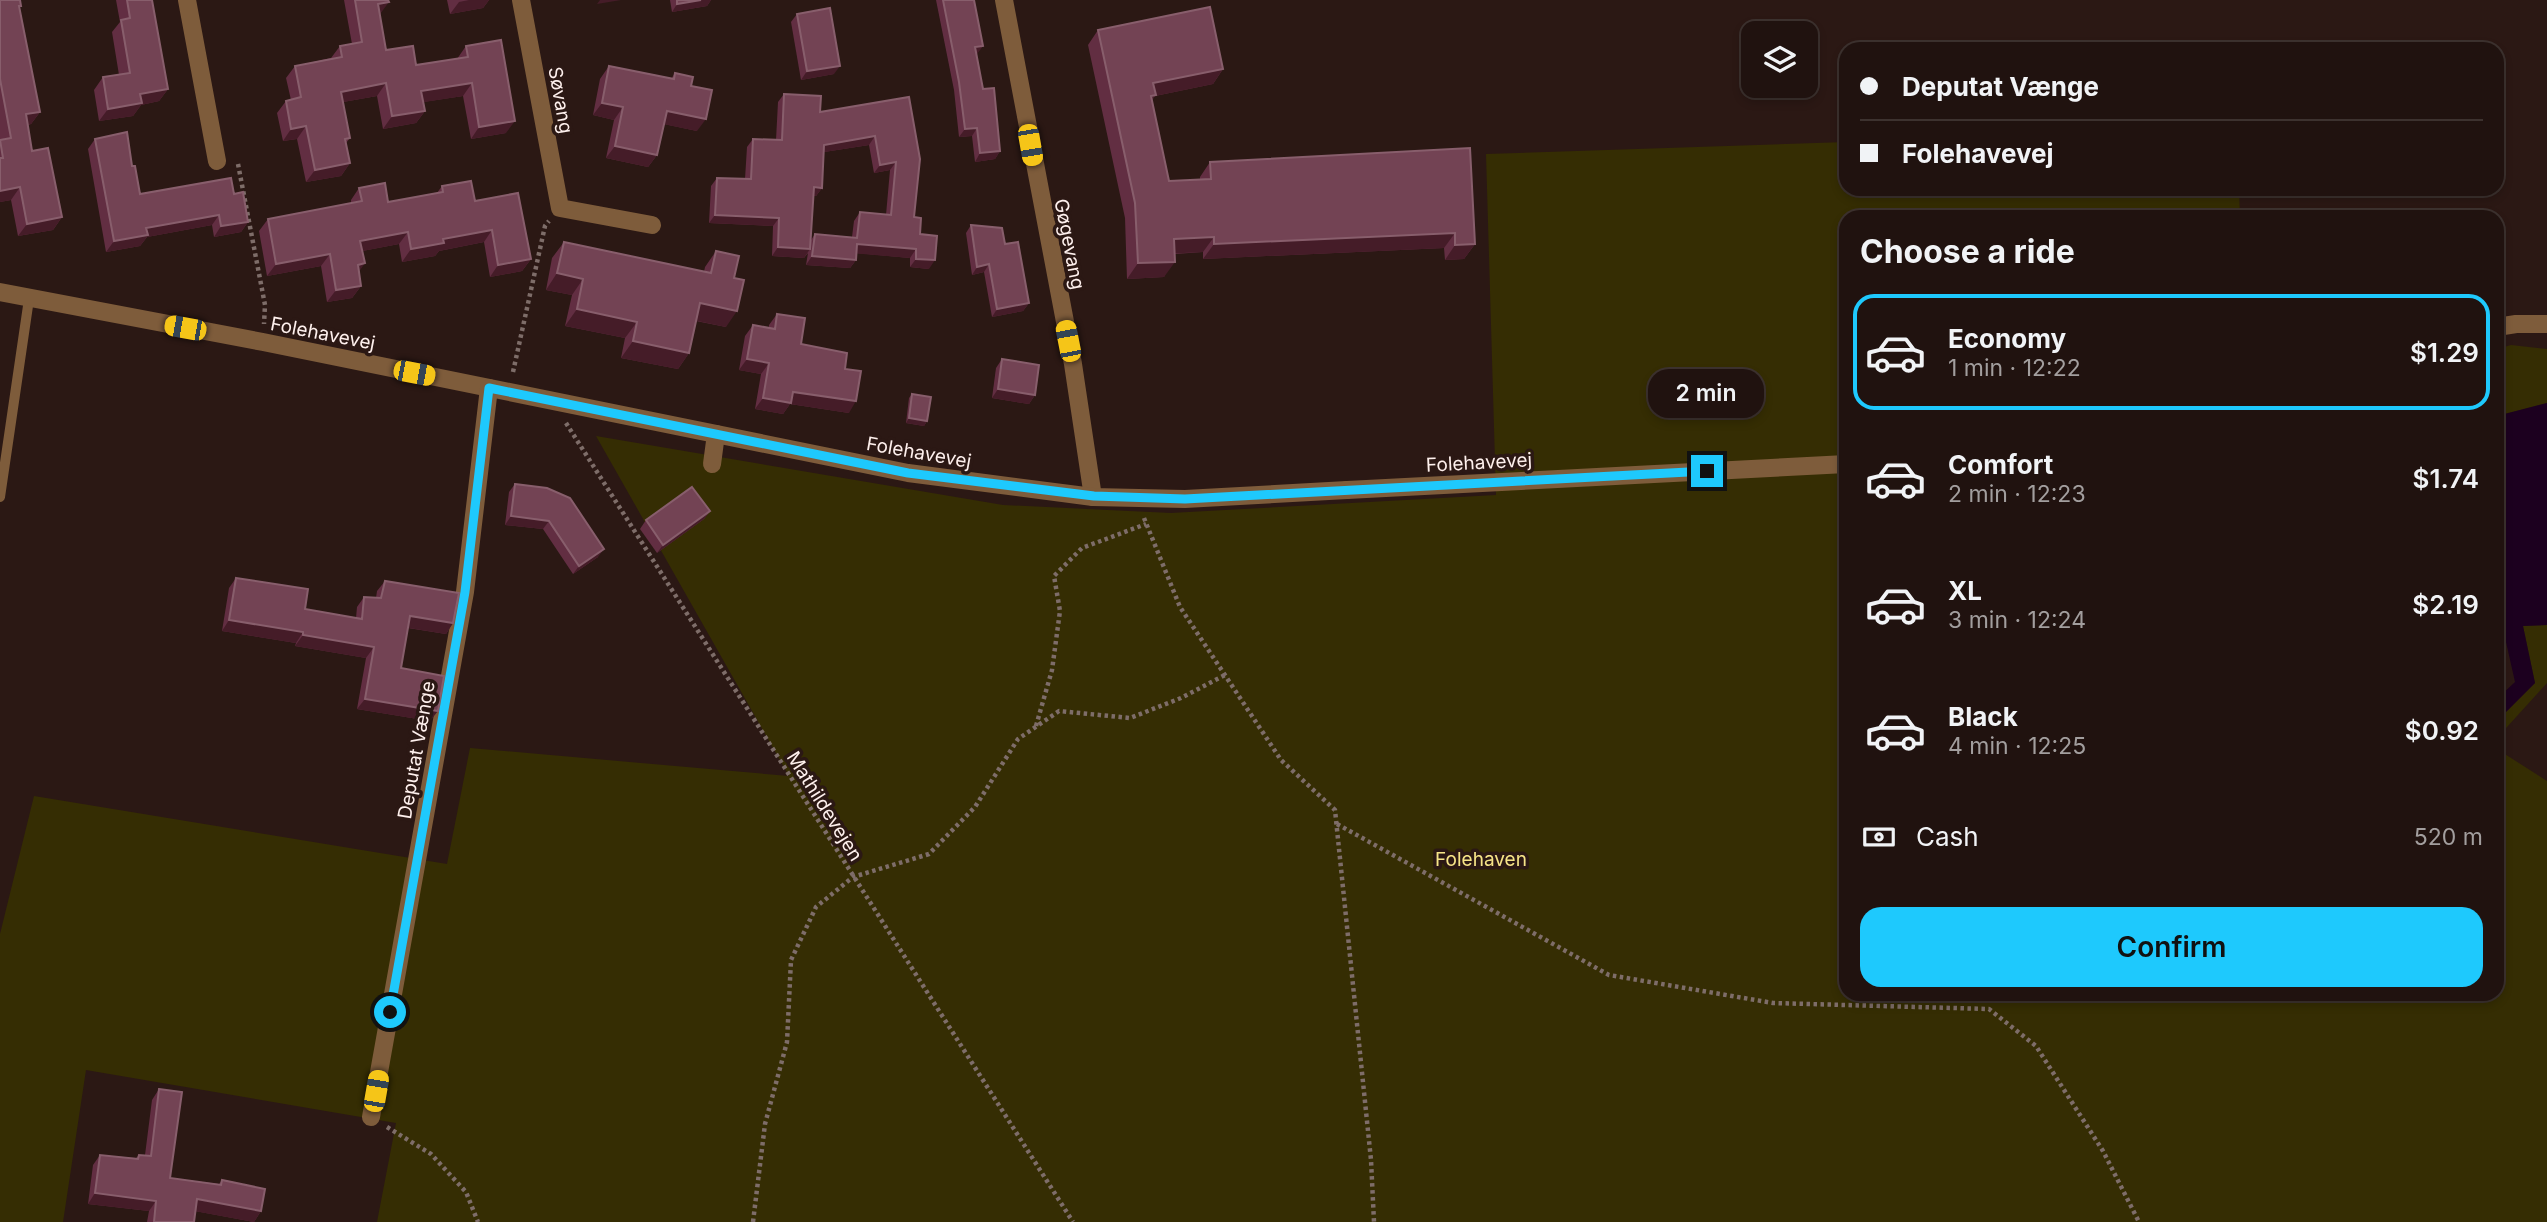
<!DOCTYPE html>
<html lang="en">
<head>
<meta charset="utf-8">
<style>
  body { margin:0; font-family:Inter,sans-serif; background:#281b18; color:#f1f3f6; height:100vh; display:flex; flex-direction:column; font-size:26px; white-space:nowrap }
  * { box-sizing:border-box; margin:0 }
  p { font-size:23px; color:#a29e9e }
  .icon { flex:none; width:38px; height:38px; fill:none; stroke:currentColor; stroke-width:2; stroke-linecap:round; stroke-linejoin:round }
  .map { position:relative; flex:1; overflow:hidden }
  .details { position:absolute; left:1839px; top:210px; width:665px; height:791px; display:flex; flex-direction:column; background:#20120f; border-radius:21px; box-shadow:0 4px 10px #0003,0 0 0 2px #3d322f }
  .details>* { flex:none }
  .top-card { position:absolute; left:1839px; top:42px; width:665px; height:154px; border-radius:21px; box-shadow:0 4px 10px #0003,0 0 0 2px #3d322f; display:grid; align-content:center; height:154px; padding:0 21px; background:#20120f }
  .fabs { position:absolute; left:1741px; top:21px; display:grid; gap:14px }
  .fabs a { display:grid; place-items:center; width:77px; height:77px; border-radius:14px; background:#20120f; box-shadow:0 4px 10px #0003,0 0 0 2px #3d322f; font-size:35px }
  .end { position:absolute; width:32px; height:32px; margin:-16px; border:9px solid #1ec9fd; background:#111; box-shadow:0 0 0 4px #111 }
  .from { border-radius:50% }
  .bubble { position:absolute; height:49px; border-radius:21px; background:#20120f; box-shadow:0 4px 10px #0003,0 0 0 2px #3d322f; font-size:23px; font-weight:600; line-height:49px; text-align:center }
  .car { position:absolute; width:21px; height:42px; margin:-21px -10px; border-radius:9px; box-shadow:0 0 5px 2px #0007; background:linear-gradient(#f5c518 24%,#345 0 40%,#f5c518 0 76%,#345 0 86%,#f5c518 0) }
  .top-card b { display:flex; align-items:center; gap:24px; height:66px; font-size:26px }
  .top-card b+b { border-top:2px solid #3d322f }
  .top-card i { width:18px; height:18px; background:#f1f3f6 }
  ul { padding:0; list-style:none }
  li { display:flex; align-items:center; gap:21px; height:116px; margin:0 14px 10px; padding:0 7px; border:4px solid transparent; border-radius:21px }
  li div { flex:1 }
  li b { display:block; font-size:26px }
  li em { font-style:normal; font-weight:600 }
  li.active { border-color:#1ec9fd }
  li>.icon { width:63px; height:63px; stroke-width:1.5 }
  h2 { padding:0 21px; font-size:32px; line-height:84px }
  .pay { display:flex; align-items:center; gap:18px; height:77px; padding:0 21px; font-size:26px }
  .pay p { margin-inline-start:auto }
  .button { display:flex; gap:14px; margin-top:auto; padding:14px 21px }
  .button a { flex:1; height:80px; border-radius:21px; background:#1ec9fd; color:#111; font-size:28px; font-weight:600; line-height:80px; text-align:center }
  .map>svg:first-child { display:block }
</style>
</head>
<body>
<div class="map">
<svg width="2547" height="1222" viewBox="0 0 2547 1222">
  <rect width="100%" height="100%" fill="#2b1814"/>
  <g fill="#352d03">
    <path d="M1846,142V189H2239L2240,217H1846V994H2497V749L2547,781V1222H377L396,1123L86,1070L63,1222H0V934L34,796L447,864L470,748L789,776L596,436L1003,505L1171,513L1496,495L1486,154Z"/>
    <path d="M2511,345L2547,349V403L2497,416V349Z"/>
    <path d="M2547,625V683L2497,738V721L2535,683L2523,626Z"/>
  </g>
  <path fill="#1c001f" d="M2547,403V625L2523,626L2535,683L2497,721V699L2515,682L2500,615H2497V416Z"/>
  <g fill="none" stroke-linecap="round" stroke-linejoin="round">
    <g stroke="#7e6d69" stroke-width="4.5" stroke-dasharray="3.5 3.5" stroke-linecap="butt">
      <path d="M238,164L265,305L264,324"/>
      <path d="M513,372L545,226L549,221"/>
      <path d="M566,423L1073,1222"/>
      <path d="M1144,518L1180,607L1281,760L1335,810L1371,1160L1374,1222"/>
      <path d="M1036,726L1052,670L1060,611L1054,576L1082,548L1146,524"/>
      <path d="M1337,824L1609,975L1773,1003L1989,1009L2036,1046L2103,1151L2139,1222"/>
      <path d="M387,1127L431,1154L466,1192L478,1222"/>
      <path d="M753,1222L765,1124L787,1042L791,960L816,907L853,877L929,854L975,807L1018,739L1059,711L1130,718L1181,698L1225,675"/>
    </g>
    <path stroke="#7e5c3b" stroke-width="10" d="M0,497L29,299"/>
    <g stroke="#7e5c3b" stroke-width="18">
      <path d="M187,0L217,161"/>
      <path d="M521,0L560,208L652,225"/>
      <path d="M1004,0L1073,364L1093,497"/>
      <path d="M0,292L263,342L908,473L1093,497L1185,499L1347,490"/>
      <path d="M712,464L716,434"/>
      <path d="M371,1117L465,592L489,388"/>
    </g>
    <g stroke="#7e5c3b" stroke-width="18">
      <path d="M2497,327L2516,324H2547"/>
      <path d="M1347,490L1846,464"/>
    </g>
  </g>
  <g fill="#622e42" fill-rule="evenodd">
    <path d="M0,0L19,9L40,112L31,124L28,125L32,151L62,217L53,230L18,236L11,200L0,202Z"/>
    <path d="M116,0H153L152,1L168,89L159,101L141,105L133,116L99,121L94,90L103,77L119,75L112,32L120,22Z"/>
    <path d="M344,0H388L380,14L386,50L416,65L457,59L466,46L506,133L471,139L463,96L423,102L425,111L416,123L383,129L377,96L343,102L350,138L346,143L350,163L341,176L306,182L297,139L283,141L277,113L286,101L291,100L286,78L295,66L331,58L340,46L352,44Z"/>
    <path d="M447,0H489L483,8L450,14Z"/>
    <path d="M670,0H711L707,6L672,12Z"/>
    <path d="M936,0H974L983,46L976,54L983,89L1000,151L995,159L975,162L972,136L959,137L954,90Z"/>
    <path d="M797,14L834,74L801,80L791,22Z"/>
    <path d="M1098,30L1223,69L1213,84L1155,96L1152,100L1169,181L1200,180V177L1210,162L1470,148L1475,244L1464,259L1445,260L1444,248L1203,259V252L1175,254L1164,277L1127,279L1125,218L1088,45Z"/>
    <path d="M609,66L671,79L675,73L691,86L697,131L664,124L657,155L648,167L606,158L614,120L593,115L600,79Z"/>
    <path d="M784,94L820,112L909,97L914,217L929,269L910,267V258L856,253V260L850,268L806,265L808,253L804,258L772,256L773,226L709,223L711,186L717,178L745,179L747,147L753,139L776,140L778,102ZM869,145L874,173L890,170L886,215L860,212L854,221L852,237L815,234L811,240L813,196H816L822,188L824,152Z"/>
    <path d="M95,139L132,166L140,194H234L248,222L241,232L214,237L212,225L147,237L140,246L106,252L88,149Z"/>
    <path d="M442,186L475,201L531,259L522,271L490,277L484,242L439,251L435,256L402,262L399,244L362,251L359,272L361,286L352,298L327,302L321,266L267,276L259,231L268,219L351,203V200L359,188L388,202L437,193Z"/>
    <path d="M971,225L1005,244L1029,303L1023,311L992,317L984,272L972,275L966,233Z"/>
    <path d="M564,242L704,272L705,267L716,251L734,278L726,327L696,321L689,353L678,369L621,358L625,338L565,326L572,295L546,290L552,258Z"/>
    <path d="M777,314L801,344L845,369L849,413L790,404L783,414L755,409L761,374L739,370L745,336L753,325L769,328V325Z"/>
    <path d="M1002,359L1035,395L1029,404L992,398L996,368Z"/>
    <path d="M912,394L927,421L924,426L906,423L909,398Z"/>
    <path d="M515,484L598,557L573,574L543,529L505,525L509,492Z"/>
    <path d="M710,511L704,519L657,553L640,529L646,520Z"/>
    <path d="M236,578L305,609L356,618L357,607L364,597L376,598L377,591L385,581L453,623L446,634L408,628L401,668L430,721L357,709L366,658L295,646L296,643L222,631L229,588Z"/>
    <path d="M159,1089L170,1178L219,1184L222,1180L261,1211L254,1222L195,1211L194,1222H147L149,1211L88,1204L93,1165L100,1155L136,1158L139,1155H145L152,1100Z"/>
  </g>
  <g fill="#451c28">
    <path d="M469,0H489L483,8L450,14L459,2Z"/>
    <path d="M600,0H621L597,4Z"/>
    <path d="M701,0H711L707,6L672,12L677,4Z"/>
    <path d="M389,2L380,14L378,4Z"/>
    <path d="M983,46L977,54L970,55L975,47Z"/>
    <path d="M840,66L834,74L801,80L807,71Z"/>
    <path d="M1223,69L1213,84L1155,96L1145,110L1153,83Z"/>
    <path d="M386,83L377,96L332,104L341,92Z"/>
    <path d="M472,83L463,96L412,104L421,91Z"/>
    <path d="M168,89L159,101L141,105L133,116L99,121L108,109L140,94Z"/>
    <path d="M602,103L623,107L614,120L593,115Z"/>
    <path d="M425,111L416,123L383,129L392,116Z"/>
    <path d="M667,111L706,119L697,131L658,123Z"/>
    <path d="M40,112L31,124L17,127L26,114Z"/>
    <path d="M515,121L506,133L471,139L479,127Z"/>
    <path d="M306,126L297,139L283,141L291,129Z"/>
    <path d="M977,128L972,136L959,137L965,129Z"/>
    <path d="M875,136L869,145L818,153L824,145Z"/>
    <path d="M615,146L657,155L648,167L606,158Z"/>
    <path d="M1000,151L995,159L975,162L980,153Z"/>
    <path d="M896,162L890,170L874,173L880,165Z"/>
    <path d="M350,163L341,176L306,182L315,170Z"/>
    <path d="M20,187L11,200L0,202V191Z"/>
    <path d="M814,187L822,188L816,196L808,195Z"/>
    <path d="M219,215L212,225L147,237L140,246L106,252L114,241L146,228Z"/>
    <path d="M715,215L779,218L773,226L709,223Z"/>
    <path d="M62,217L53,230L18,236L27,224Z"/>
    <path d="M248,222L241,232L214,237L221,226Z"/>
    <path d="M492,230L484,242L439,251L435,256L402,262L411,249L443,239Z"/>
    <path d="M408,232L399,244L352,253L360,241Z"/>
    <path d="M1455,233L1444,248L1203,259L1214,244Z"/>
    <path d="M1214,237L1203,252L1163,254L1174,239Z"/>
    <path d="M857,244L916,249L910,258L851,253Z"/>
    <path d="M1475,244L1464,259L1445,260L1455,245Z"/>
    <path d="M778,247L810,249L804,258L772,256Z"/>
    <path d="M330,254L321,266L267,276L276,264Z"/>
    <path d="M812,256L856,260L850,268L806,265Z"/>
    <path d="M531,259L522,271L490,277L498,265Z"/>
    <path d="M916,259L935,260L929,269L910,267Z"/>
    <path d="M1175,262L1164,277L1127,279L1138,263Z"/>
    <path d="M365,263L356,276L358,265Z"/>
    <path d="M989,264L984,272L972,275L977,267Z"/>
    <path d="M557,273L583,279L572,295L546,290Z"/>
    <path d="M361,286L352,298L327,302L336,290Z"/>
    <path d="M700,303L737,311L726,327L688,319Z"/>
    <path d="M1029,303L1023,311L992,317L997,309Z"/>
    <path d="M577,309L637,322L625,338L565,326Z"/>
    <path d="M633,341L689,353L678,369L621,358Z"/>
    <path d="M747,359L769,363L761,374L739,370Z"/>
    <path d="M998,389L1035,395L1029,404L992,398Z"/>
    <path d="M793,392L856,401L849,413L790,404L783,414L755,409L763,398Z"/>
    <path d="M909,418L927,421L924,426L906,423Z"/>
    <path d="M710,511L704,519L657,553L663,545Z"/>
    <path d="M511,516L549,521L543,529L505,525Z"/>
    <path d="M604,549L598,557L573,574L579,566Z"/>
    <path d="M410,616L453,623L446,634L403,627Z"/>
    <path d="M229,620L303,632L296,643L222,631Z"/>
    <path d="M303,635L374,647L366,658L295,646Z"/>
    <path d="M365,699L438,711L430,721L357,709Z"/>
    <path d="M95,1193L156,1201L149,1211L88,1204Z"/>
    <path d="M197,1199L261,1211L254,1222L189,1210Z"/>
  </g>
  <g fill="#734354" stroke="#885e6c" stroke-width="2">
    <path d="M0,0H20L21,6H19L40,112L26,114L32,151L48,148L62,217L27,224L20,187L0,191V158H3L0,140L11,138L0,79Z"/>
    <path d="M127,0H152L168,89L140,94L142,103L108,109L103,77L130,73L121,20L130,18Z"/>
    <path d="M355,0H388L389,2L378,4L386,50L413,46L416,65L468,57L466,46L501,40L515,121L479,127L472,83L421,91L425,111L392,116L386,83L341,92L350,138L345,139L350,163L315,170L306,126L291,129L286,101L301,97L295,66L342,57L340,46L362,42Z"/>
    <path d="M677,0H701L677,4Z"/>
    <path d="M943,0H974L983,46L975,47L983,89L994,88L1000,151L980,153L977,128L965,129L959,82Z"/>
    <path d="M1210,7L1223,69L1153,83L1156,95L1151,96L1169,181L1211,179L1210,162L1470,148L1475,244L1455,245V233L1214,244V237L1174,239L1175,262L1138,263L1135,203L1098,30Z"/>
    <path d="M830,8L840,66L807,71L797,14Z"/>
    <path d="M609,66L674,79L675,73L693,77L691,86L712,90L706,119L667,111L657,155L615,146L623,107L602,103Z"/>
    <path d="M784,94L821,96L820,112L909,97L920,159L914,217L921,218L920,234L937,236L935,260L916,259V249L857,244L856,260L812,256L815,234L857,238L860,212L891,215L896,162L880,165L875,136L824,145L822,188L814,187L810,249L778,247L779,218L715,215L717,178L751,179L753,139L782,140Z"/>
    <path d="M127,132L132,166H135L140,194L231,178L234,194L243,192L248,222L221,226L219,215L146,228L148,235L114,241L95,139Z"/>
    <path d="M471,181L475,201L518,193L531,259L498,265L492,230L443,239L444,243L411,249L408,232L360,241L365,263L358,265L361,286L336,290L330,254L276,264L268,219L362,201L359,188L385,183L388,202L443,192L442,186Z"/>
    <path d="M971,225L1002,228L1005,244L1018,242L1029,303L997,309L989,264L977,267Z"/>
    <path d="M564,242L711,273L716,251L739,256L734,278L744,280L737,311L700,303L689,353L633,341L637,322L577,309L583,279L557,273Z"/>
    <path d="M777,314L805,318L801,344L847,353L845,369L861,371L856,401L793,392L791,403L763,398L769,363L747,359L753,325L775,329Z"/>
    <path d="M1002,359L1039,365L1035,395L998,389Z"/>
    <path d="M912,394L931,397L927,421L909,418Z"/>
    <path d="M515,484L547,488L570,498L604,549L579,566L549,521L511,516Z"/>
    <path d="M692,487L710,511L663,545L646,520Z"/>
    <path d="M236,578L308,589L305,609L362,619L364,597L381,598L385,581L459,593L453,623L410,616L401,668L444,676L438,711L365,699L374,647L303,635V632L229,620Z"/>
    <path d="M159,1089L182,1092L170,1178L221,1185L222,1180L265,1189L261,1211L197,1199L194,1222H154L156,1201L95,1193L100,1155L138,1159L139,1155L151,1156Z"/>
  </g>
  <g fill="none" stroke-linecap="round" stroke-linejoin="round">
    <path stroke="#1ec9fd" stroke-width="9" d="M390,1012L465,592L489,388L908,473L1094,496L1185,499L1707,471"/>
  </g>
  <g text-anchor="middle" stroke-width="7" stroke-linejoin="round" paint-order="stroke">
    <g font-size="19" fill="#fef0ed" stroke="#2b1814">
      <text transform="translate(561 100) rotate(80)" y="7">Søvang</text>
      <text transform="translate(1070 244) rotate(79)" y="7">Gøgevang</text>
      <text transform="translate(323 333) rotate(11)" y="7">Folehavevej</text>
      <text transform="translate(919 452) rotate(10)" y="7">Folehavevej</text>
      <text transform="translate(1479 462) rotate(-3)" y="7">Folehavevej</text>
      <text transform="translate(416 750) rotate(-80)" y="7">Deputat Vænge</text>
      <text transform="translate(825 806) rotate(58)" y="7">Mathildevejen</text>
    </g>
    <g font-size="19" fill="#f6e487" stroke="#2b1814">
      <text x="1481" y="866">Folehaven</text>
    </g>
  </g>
</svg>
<div class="fabs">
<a><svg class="icon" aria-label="layers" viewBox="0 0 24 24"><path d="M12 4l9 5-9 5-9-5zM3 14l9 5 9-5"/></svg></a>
</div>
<i class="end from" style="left:390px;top:1012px"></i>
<i class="end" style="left:1707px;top:471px"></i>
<div class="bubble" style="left:1648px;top:369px;width:116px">2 min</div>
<i class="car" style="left:1030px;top:145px;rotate:170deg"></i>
<i class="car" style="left:185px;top:328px;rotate:280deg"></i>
<i class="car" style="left:1068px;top:341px;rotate:349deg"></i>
<i class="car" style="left:414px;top:373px;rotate:101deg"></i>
<i class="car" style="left:376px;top:1091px;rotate:10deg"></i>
<div class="top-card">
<b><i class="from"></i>Deputat Vænge</b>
<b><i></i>Folehavevej</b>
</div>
<section class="details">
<h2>Choose a ride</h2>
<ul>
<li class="active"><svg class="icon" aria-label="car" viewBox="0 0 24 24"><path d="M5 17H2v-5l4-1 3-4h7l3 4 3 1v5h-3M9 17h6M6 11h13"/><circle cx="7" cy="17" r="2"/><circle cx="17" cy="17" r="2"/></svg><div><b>Economy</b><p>1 min · 12:22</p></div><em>$1.29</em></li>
<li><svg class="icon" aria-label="car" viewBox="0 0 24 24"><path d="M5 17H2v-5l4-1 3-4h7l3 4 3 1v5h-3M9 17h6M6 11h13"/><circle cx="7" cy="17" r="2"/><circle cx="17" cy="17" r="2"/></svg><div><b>Comfort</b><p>2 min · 12:23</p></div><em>$1.74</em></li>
<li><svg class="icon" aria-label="car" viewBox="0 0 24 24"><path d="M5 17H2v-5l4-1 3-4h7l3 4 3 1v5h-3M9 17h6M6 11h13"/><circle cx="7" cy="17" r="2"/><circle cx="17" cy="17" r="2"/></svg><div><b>XL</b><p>3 min · 12:24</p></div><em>$2.19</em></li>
<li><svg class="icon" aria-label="car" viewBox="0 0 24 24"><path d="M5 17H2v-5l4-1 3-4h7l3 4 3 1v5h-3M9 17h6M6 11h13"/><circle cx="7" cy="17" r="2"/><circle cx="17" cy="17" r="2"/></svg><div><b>Black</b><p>4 min · 12:25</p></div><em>$0.92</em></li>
</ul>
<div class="pay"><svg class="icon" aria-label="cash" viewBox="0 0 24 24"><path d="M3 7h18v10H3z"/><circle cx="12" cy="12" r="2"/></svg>Cash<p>520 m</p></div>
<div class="button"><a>Confirm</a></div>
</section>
</div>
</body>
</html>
